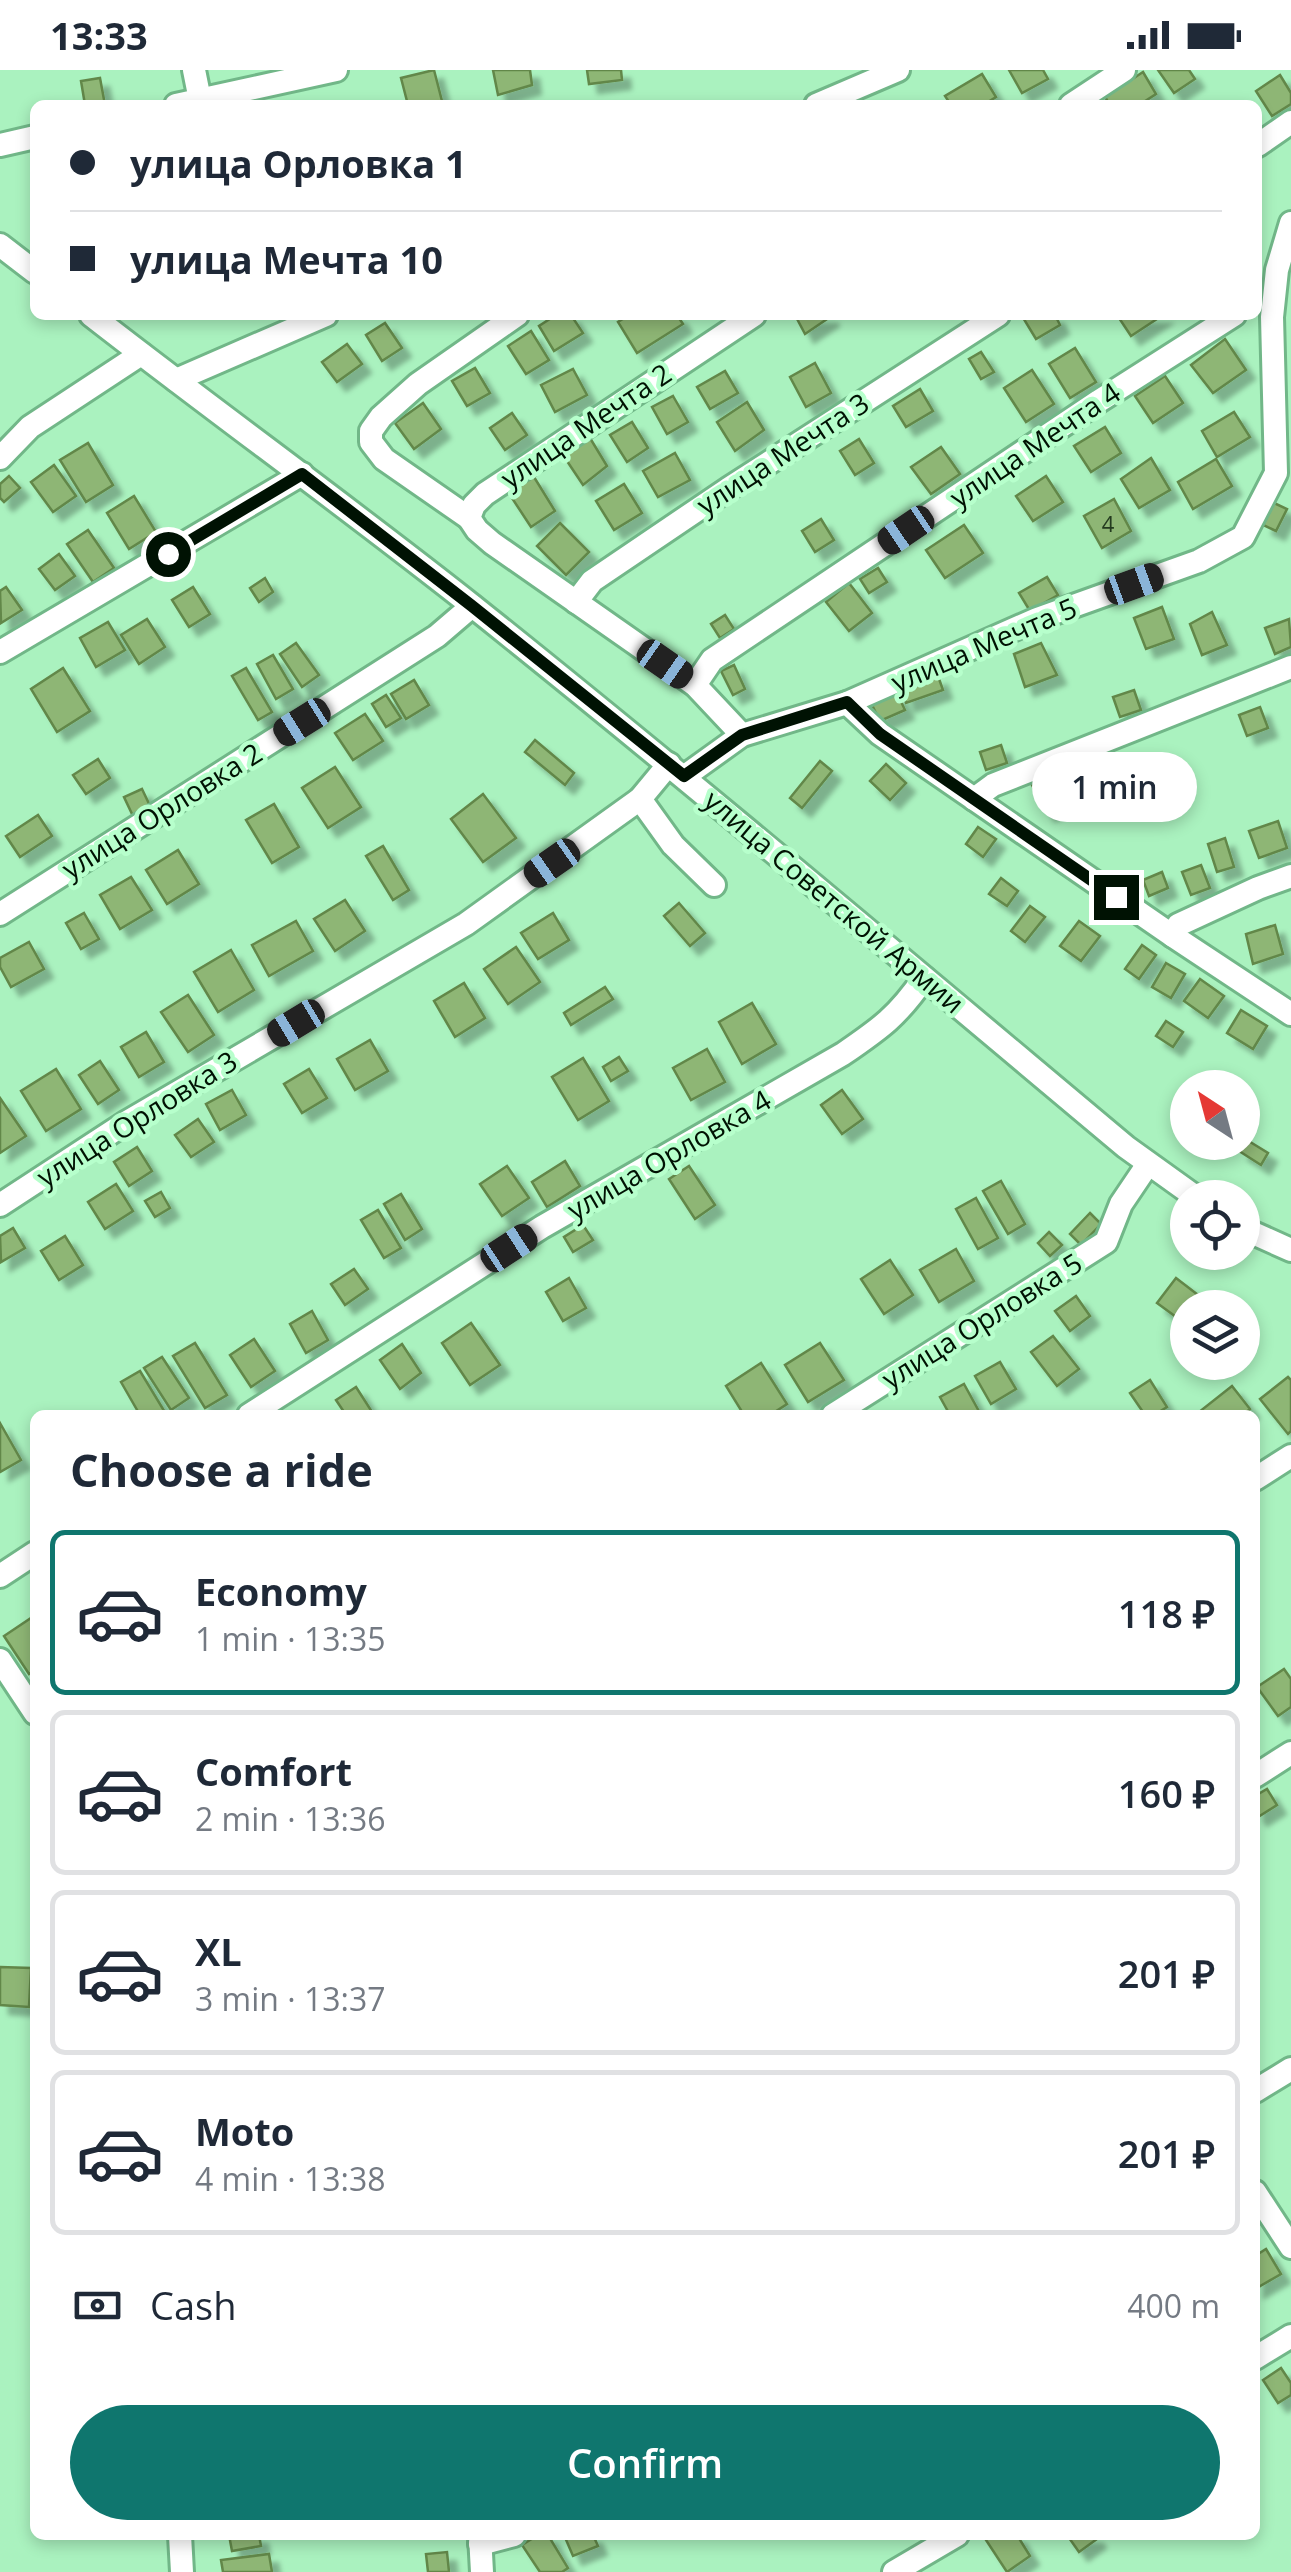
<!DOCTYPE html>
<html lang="en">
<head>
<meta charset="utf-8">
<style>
  body { margin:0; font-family:"Open Sans",sans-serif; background:#f2f2f3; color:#1f2937; height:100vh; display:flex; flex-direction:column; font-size:38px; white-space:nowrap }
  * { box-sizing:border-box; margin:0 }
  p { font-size:32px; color:#747a83 }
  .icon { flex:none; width:55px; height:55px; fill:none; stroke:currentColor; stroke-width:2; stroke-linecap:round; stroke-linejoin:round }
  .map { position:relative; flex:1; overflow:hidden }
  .details { position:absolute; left:30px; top:1340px; width:1230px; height:1130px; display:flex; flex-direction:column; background:#fff; border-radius:15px; box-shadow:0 5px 15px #0003 }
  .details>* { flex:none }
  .guide { position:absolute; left:30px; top:30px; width:1232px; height:220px; border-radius:15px; box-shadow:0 5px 15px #0003; display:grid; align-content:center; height:220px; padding:0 40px; background:#fff }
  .needle { width:65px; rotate:324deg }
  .controls { position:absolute; left:1170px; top:1000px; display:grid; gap:20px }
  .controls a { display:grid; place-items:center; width:90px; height:90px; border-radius:50%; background:#fff; box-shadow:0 5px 15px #0003; font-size:50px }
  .end { position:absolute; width:45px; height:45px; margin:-22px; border:12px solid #001203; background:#fff; box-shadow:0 0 0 5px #fff }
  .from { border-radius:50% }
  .bubble { position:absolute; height:70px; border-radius:35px; background:#fff; box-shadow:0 5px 15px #0003; font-size:32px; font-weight:600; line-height:70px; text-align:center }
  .car { position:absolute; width:30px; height:60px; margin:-30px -15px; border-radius:12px; box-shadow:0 0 8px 2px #0007; background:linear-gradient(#222 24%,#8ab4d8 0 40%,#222 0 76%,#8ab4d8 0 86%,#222 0) }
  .guide b { display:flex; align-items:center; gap:35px; height:95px; font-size:38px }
  .guide b+b { border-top:2px solid #e0e1e3 }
  .guide i { width:25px; height:25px; background:#1f2937 }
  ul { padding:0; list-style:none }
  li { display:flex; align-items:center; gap:30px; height:165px; margin:0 20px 15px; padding:0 20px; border:5px solid #e0e1e3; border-radius:15px }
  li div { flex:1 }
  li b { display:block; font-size:38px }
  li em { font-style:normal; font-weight:600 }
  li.selected { border-color:#0f766e }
  li>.icon { width:90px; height:90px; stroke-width:1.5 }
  h2 { padding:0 40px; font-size:45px; line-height:120px }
  .pay { display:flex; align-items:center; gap:25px; height:110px; padding:0 40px; font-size:38px }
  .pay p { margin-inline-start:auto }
  .button { display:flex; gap:20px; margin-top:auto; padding:20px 40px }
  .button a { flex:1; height:115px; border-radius:60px; background:#0f766e; color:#fff; font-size:40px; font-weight:600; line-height:115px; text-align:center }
  .status { display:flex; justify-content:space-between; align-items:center; height:70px; padding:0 50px; background:#fff; direction:ltr }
  .status svg { height:28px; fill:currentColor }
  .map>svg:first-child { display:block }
</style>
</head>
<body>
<div class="status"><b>13:33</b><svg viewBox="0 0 49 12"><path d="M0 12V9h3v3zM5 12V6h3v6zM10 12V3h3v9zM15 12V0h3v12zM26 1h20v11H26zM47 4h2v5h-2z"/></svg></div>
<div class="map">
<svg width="1291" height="2502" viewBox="0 0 1291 2502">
  <defs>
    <filter id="shadow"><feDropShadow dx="9" dy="9" stdDeviation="2.5" flood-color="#0004"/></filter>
  </defs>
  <rect width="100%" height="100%" fill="#aaf2bf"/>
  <g fill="#8eb674" stroke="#628749" stroke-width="2.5" filter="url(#shadow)">
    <path d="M434,0L443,35H408L401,8Z"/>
    <path d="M493,0H530L532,15L498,25Z"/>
    <path d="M587,0H621L622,10L589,14Z"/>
    <path d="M1009,0H1043L1048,9L1022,23Z"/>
    <path d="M1158,0H1189L1195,9L1174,23Z"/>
    <path d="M1143,2L1156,24L1139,35H1110L1105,27Z"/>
    <path d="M982,4L996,27L983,35H951L945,26Z"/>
    <path d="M1280,5L1291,23V34L1272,46L1256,21Z"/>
    <path d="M100,8L105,35H85L81,11Z"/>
    <path d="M556,245H571L583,263L554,281L539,256Z"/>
    <path d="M629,245H677L683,254L637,283L618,252Z"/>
    <path d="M795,245H829L830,247L805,264Z"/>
    <path d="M1024,245H1055L1060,255L1036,269L1022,246Z"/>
    <path d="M1117,245H1163L1131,266Z"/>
    <path d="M385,253L402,278L382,291L366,265Z"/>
    <path d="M531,261L549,290L526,304L508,276Z"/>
    <path d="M1225,269L1246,300L1213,323L1191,295Z"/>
    <path d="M347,274L362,294L337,312L322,292Z"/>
    <path d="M1075,278L1096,312L1070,328L1049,294Z"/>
    <path d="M981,282L994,302L981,309L969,289Z"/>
    <path d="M815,293L831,323L806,337L790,307Z"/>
    <path d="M475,298L490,323L467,336L452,311Z"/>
    <path d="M573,299L587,325L555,342L541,315Z"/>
    <path d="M1032,300L1054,334L1026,352L1004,318Z"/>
    <path d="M725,301L738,323L710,339L697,317Z"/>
    <path d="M1165,306L1183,333L1153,353L1135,326Z"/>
    <path d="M920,319L933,341L906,357L893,336Z"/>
    <path d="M673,326L688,352L667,364L652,337Z"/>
    <path d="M747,332L764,360L735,381L717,352Z"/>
    <path d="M423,333L441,359L414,379L395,353Z"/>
    <path d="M1234,342L1250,367L1217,387L1202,361Z"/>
    <path d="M512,343L527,365L505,380L490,358Z"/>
    <path d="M632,352L648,378L627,392L610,365Z"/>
    <path d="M1105,357L1121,383L1091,402L1074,376Z"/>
    <path d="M590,368L607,396L583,415L563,385Z"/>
    <path d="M859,369L874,393L855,405L840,381Z"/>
    <path d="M88,373L113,415L86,432L60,390Z"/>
    <path d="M941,377L960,404L931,424L911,397Z"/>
    <path d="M675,383L690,410L658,427L643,401Z"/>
    <path d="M1151,388L1170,420L1139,438L1121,409Z"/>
    <path d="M1216,389L1232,416L1193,439L1178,412Z"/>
    <path d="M54,395L76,426L53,442L31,412Z"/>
    <path d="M9,406L20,418L4,432L0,428V414Z"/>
    <path d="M1046,406L1063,432L1033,451L1016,426Z"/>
    <path d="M534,407L555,441L531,457L508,422Z"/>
    <path d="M624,414L642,443L614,460L596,431Z"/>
    <path d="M134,426L156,462L129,479L107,443Z"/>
    <path d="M1114,429L1131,461L1102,478L1084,446Z"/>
    <path d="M1274,433L1287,439L1276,461L1263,455Z"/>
    <path d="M821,449L834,470L815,482L802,461Z"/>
    <path d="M560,453L589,482L566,505L537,476Z"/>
    <path d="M964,455L983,483L945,508L926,480Z"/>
    <path d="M88,460L114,498L93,512L67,474Z"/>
    <path d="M59,484L75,506L55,520L39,499Z"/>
    <path d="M878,498L887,512L869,523L860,509Z"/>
    <path d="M1047,507L1058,525L1030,541L1019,523Z"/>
    <path d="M265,508L273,522L259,532L250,518Z"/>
    <path d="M849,513L872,543L849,561L826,532Z"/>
    <path d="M6,517L22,540L1,553L0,521Z"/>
    <path d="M193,517L210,544L189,557L172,530Z"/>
    <path d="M1162,537L1174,569L1146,579L1134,548Z"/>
    <path d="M1212,542L1227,575L1202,585L1190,554Z"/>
    <path d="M725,545L734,559L720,568L711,554Z"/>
    <path d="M147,549L165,577L139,594L121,565Z"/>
    <path d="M1289,549L1291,577L1275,584L1265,558Z"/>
    <path d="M108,552L125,580L96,597L80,568Z"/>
    <path d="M296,573L319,605L302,617L280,584Z"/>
    <path d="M1041,573L1057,605L1025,617L1014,584Z"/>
    <path d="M273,585L293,619L276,629L257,594Z"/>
    <path d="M734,595L745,619L733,625L721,601Z"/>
    <path d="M63,598L90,641L57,662L31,619Z"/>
    <path d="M246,598L272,642L258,650L232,606Z"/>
    <path d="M938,606L943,620L906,633L902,620Z"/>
    <path d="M414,610L429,635L406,649L391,624Z"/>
    <path d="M1134,620L1141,640L1120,647L1113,627Z"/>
    <path d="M897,623L905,640L880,651L872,635Z"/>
    <path d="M386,625L401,648L386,657L372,634Z"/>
    <path d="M1260,637L1268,658L1247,666L1239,645Z"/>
    <path d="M365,644L383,671L353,690L335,663Z"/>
    <path d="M535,670L574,703L565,715L525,682Z"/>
    <path d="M1001,675L1007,693L986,700L980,682Z"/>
    <path d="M1103,688L1115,716L1080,731L1068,703Z"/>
    <path d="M98,689L110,708L86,724L73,705Z"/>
    <path d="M1148,689L1161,721L1141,729L1129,696Z"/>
    <path d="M820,691L832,701L802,738L790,728Z"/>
    <path d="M886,694L906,713L890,730L870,711Z"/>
    <path d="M335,697L361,737L328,758L302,718Z"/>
    <path d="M1048,705L1063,734L1046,742L1031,713Z"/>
    <path d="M142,719L151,738L133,746L124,727Z"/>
    <path d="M483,724L516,768L483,792L451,749Z"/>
    <path d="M274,734L299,777L272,793L246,750Z"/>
    <path d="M38,745L52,766L20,787L6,766Z"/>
    <path d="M1278,751L1287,778L1259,788L1249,761Z"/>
    <path d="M978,757L996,769L983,787L966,774Z"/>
    <path d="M1225,768L1234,797L1217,802L1208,774Z"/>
    <path d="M383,776L409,820L393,830L366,786Z"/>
    <path d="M178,780L199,814L167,834L146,800Z"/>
    <path d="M1201,795L1210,818L1191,825L1182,802Z"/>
    <path d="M1162,802L1168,818L1149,826L1143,810Z"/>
    <path d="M131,807L152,840L120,859L100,825Z"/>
    <path d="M1001,808L1018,821L1007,836L989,824Z"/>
    <path d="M345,830L365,861L335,881L314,849Z"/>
    <path d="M679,833L705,863L690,876L664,846Z"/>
    <path d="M1030,836L1045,847L1025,872L1011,861Z"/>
    <path d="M84,843L99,869L81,879L66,853Z"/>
    <path d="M553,843L569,870L538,889L521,863Z"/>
    <path d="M296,851L313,881L269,906L252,875Z"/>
    <path d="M1079,851L1100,866L1081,891L1060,876Z"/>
    <path d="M1275,855L1283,884L1253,894L1246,864Z"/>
    <path d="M29,872L44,899L11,917L0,897V888Z"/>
    <path d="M1142,875L1156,885L1139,909L1125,899Z"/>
    <path d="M516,877L540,912L508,934L484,899Z"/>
    <path d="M231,880L254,920L218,942L194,902Z"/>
    <path d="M1166,893L1185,904L1171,928L1152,917Z"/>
    <path d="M1200,909L1224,926L1208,948L1184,931Z"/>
    <path d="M464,913L485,948L455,967L434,931Z"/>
    <path d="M605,917L613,929L571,955L564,943Z"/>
    <path d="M188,925L214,965L188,982L161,942Z"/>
    <path d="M752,933L776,974L742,994L719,952Z"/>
    <path d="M1241,940L1267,956L1253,979L1227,963Z"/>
    <path d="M1166,951L1183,962L1173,977L1156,966Z"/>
    <path d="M146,962L164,992L139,1007L121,977Z"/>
    <path d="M370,970L388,1001L355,1020L337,989Z"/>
    <path d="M707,979L725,1012L691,1030L673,998Z"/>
    <path d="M619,987L628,1001L611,1011L603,997Z"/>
    <path d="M583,988L609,1031L578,1050L552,1007Z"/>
    <path d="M100,991L119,1020L98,1034L79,1005Z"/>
    <path d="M56,999L81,1039L46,1061L21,1021Z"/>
    <path d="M309,999L327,1028L302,1043L284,1014Z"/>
    <path d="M232,1020L246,1045L220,1060L206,1034Z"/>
    <path d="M842,1020L863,1049L842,1064L821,1035Z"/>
    <path d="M0,1028L26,1066L0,1083Z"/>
    <path d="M198,1049L214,1072L191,1087L175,1065Z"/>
    <path d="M1247,1070L1268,1083L1261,1095L1239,1081Z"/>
    <path d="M137,1077L152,1101L129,1116L114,1092Z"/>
    <path d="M565,1091L580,1116L547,1137L532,1112Z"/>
    <path d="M507,1096L529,1128L502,1146L480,1114Z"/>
    <path d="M689,1096L715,1135L695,1149L669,1109Z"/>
    <path d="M1001,1111L1025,1154L1008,1164L983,1121Z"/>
    <path d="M116,1114L133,1141L105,1159L88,1132Z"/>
    <path d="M161,1122L170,1138L155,1147L145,1131Z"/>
    <path d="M401,1124L422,1159L405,1170L384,1134Z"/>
    <path d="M976,1128L998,1168L978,1179L956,1139Z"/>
    <path d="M378,1140L401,1178L384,1188L361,1150Z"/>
    <path d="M1090,1143L1101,1154L1081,1175L1070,1164Z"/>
    <path d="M583,1155L593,1170L573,1182L564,1167Z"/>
    <path d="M13,1158L25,1178L1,1192L0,1166Z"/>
    <path d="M1049,1162L1062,1175L1050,1186L1038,1173Z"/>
    <path d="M65,1166L83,1195L59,1210L41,1181Z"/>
    <path d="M956,1179L974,1211L939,1232L920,1200Z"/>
    <path d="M890,1190L913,1225L884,1244L861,1209Z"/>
    <path d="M354,1199L368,1219L345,1235L331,1214Z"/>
    <path d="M569,1208L586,1238L563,1251L546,1222Z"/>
    <path d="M1176,1208L1202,1228L1194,1238H1188V1246L1183,1252L1157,1233Z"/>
    <path d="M1076,1226L1090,1246L1070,1261L1055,1241Z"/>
    <path d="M312,1241L328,1270L306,1283L290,1254Z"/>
    <path d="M471,1253L500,1295L470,1315L442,1273Z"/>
    <path d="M1053,1266L1079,1299L1057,1316L1031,1282Z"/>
    <path d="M254,1269L275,1301L251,1317L230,1285Z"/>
    <path d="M195,1273L227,1325L205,1338L173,1286Z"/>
    <path d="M820,1273L844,1310L808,1332L785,1295Z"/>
    <path d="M402,1274L421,1303L400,1319L380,1290Z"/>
    <path d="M162,1287L189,1328L171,1340L144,1298Z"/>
    <path d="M1000,1292L1016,1319L991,1334L975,1306Z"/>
    <path d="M761,1293L787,1334L770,1345H744L726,1316Z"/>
    <path d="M140,1301L166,1344L164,1345H140L121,1312Z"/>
    <path d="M1288,1307L1291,1310V1361L1288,1364L1260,1329Z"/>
    <path d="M1150,1310L1167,1337L1154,1345H1145L1130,1323Z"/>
    <path d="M964,1314L981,1345H950L940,1327Z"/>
    <path d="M1232,1316L1250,1339L1243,1345H1202L1199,1342Z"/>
    <path d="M356,1317L374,1345H346L336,1330Z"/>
    <path d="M0,1353L21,1390L0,1402Z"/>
    <path d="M31,1548L35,1553V1600L29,1604L4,1566Z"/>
    <path d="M1284,1599L1291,1609V1637L1278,1646L1257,1617Z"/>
    <path d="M1267,1719L1277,1735L1258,1747L1255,1742V1726Z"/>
    <path d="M0,1897L31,1898L29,1937L0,1935Z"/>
    <path d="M1266,2179L1281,2204L1255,2219V2186Z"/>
    <path d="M1281,2298L1291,2313V2325L1278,2333L1263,2310Z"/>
    <path d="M229,2465H259L261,2476L232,2481Z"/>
    <path d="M538,2465H548L568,2498L562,2502H540L522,2475Z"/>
    <path d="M564,2465H593L598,2476L573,2486Z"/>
    <path d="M988,2465H1017L1030,2486L1007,2502L984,2467Z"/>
    <path d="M1067,2465H1094L1097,2469L1079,2482Z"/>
    <path d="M447,2482L449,2502H428L426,2484Z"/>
    <path d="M269,2484L272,2502H223L221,2490Z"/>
  </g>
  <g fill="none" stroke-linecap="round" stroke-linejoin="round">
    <g stroke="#71b788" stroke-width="28">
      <g id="minor">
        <path d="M194,0L200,30"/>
        <path d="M176,35L336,0"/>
        <path d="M816,35L898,0"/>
        <path d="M1071,35L1124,0"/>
        <path d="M0,75L35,67"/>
        <path d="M1258,75L1291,52"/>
        <path d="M0,175L35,202"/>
        <path d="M91,245C218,344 349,438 475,538C695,714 910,896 1126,1077L1197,1128"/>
        <path d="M176,310L326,245"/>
        <path d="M0,388L30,357L141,284"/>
        <path d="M469,448L384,389L371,372V361L381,347L418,314L517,245"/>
        <path d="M576,532L592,511L728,419L998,245"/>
        <path d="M0,582L302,404"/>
        <path d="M695,615L712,590L1099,331L1234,245"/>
        <path d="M847,633L880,664L1173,866L1291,944"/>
        <path d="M742,665L695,615L492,473L477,460L469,448L474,435L485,424L754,245"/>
        <path d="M685,706L742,665L847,633L1037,549L1199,491L1243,467L1276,403L1272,247L1277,200L1291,153"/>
        <path d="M640,729L673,775L714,815"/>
        <path d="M974,729L993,715L1291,597"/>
        <path d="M0,844L437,566L472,536"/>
        <path d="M1173,866L1178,855L1258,818L1291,806"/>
        <path d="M0,1135L127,1052L466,854L640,729L669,694"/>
        <path d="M1242,1158L1291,1180"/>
        <path d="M249,1345L542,1157L843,984C881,958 898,946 924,908"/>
        <path d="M833,1345L1106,1172L1121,1134L1148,1094"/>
        <path d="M1255,1409L1291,1386"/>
        <path d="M0,1506L35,1483"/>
        <path d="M0,1590L35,1643"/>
        <path d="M1255,1706L1291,1683"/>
        <path d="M1255,2021L1291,1999"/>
        <path d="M1255,2122L1291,2177"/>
        <path d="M1255,2288L1291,2266"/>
        <path d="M180,2465L182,2502"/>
        <path d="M480,2465L482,2502"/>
        <path d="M480,2474L514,2465"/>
        <path d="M894,2502L957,2465"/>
      </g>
    </g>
    <use href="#minor" stroke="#fff" stroke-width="22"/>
  </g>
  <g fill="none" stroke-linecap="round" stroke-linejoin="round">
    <path stroke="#001203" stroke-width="12" d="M168,484L302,404L472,536L684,706L742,665L847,632L880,664L1116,827"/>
  </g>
  <g text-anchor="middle" stroke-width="9" stroke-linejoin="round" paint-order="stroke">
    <g font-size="22" fill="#243b1f">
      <text x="1108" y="462">4</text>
    </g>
    <g font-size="28" fill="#001203" stroke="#b7ffcc">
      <text transform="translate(586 356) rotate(-34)" y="10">улица Мечта 2</text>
      <text transform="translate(1035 375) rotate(-34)" y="10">улица Мечта 4</text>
      <text transform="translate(783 384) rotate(-33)" y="10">улица Мечта 3</text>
      <text transform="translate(984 575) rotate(-23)" y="10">улица Мечта 5</text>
      <text transform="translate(162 741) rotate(-32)" y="10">улица Орловка 2</text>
      <text transform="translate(834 832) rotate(40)" y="10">улица Советской Армии</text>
      <text transform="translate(137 1049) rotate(-32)" y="10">улица Орловка 3</text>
      <text transform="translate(669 1085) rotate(-30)" y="10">улица Орловка 4</text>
      <text transform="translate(982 1251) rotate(-32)" y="10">улица Орловка 5</text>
    </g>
  </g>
</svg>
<div class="controls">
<a><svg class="needle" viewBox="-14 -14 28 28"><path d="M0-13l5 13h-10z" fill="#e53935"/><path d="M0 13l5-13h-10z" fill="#747a83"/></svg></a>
<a><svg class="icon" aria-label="locate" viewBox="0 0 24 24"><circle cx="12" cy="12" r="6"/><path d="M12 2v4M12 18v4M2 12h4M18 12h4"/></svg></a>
<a><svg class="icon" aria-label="layers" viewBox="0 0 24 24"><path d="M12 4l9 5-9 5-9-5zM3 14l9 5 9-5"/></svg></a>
</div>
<i class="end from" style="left:168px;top:484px"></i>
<i class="end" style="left:1116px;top:827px"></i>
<div class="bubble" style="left:1032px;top:682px;width:165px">1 min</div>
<i class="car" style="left:906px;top:460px;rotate:236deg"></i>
<i class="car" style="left:1134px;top:514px;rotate:70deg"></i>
<i class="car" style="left:665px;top:594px;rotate:125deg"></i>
<i class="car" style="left:302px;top:652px;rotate:238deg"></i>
<i class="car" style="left:552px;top:793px;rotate:235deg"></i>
<i class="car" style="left:296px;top:953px;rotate:239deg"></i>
<i class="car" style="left:509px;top:1178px;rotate:57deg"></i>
<div class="guide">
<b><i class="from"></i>улица Орловка 1</b>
<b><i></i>улица Мечта 10</b>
</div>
<section class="details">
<h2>Choose a ride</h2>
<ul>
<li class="selected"><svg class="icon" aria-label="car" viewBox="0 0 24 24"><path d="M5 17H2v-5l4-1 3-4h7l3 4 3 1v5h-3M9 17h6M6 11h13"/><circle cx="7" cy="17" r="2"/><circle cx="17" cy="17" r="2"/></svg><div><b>Economy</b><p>1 min · 13:35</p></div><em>118 ₽</em></li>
<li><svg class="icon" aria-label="car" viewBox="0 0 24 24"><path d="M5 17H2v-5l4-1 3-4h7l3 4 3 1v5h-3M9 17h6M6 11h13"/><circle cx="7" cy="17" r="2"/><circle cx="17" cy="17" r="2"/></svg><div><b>Comfort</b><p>2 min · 13:36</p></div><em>160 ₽</em></li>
<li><svg class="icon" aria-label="car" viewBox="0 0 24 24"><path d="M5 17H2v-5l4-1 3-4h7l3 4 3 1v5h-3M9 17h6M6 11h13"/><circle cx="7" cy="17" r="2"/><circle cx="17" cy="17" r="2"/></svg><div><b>XL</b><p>3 min · 13:37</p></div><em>201 ₽</em></li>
<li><svg class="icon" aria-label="car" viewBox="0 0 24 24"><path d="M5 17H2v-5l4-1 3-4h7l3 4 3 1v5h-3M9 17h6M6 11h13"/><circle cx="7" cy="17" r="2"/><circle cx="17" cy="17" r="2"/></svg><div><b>Moto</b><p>4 min · 13:38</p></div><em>201 ₽</em></li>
</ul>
<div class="pay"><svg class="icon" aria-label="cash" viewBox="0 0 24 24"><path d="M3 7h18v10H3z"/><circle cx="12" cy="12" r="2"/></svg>Cash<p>400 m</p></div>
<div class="button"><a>Confirm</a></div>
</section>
</div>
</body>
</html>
